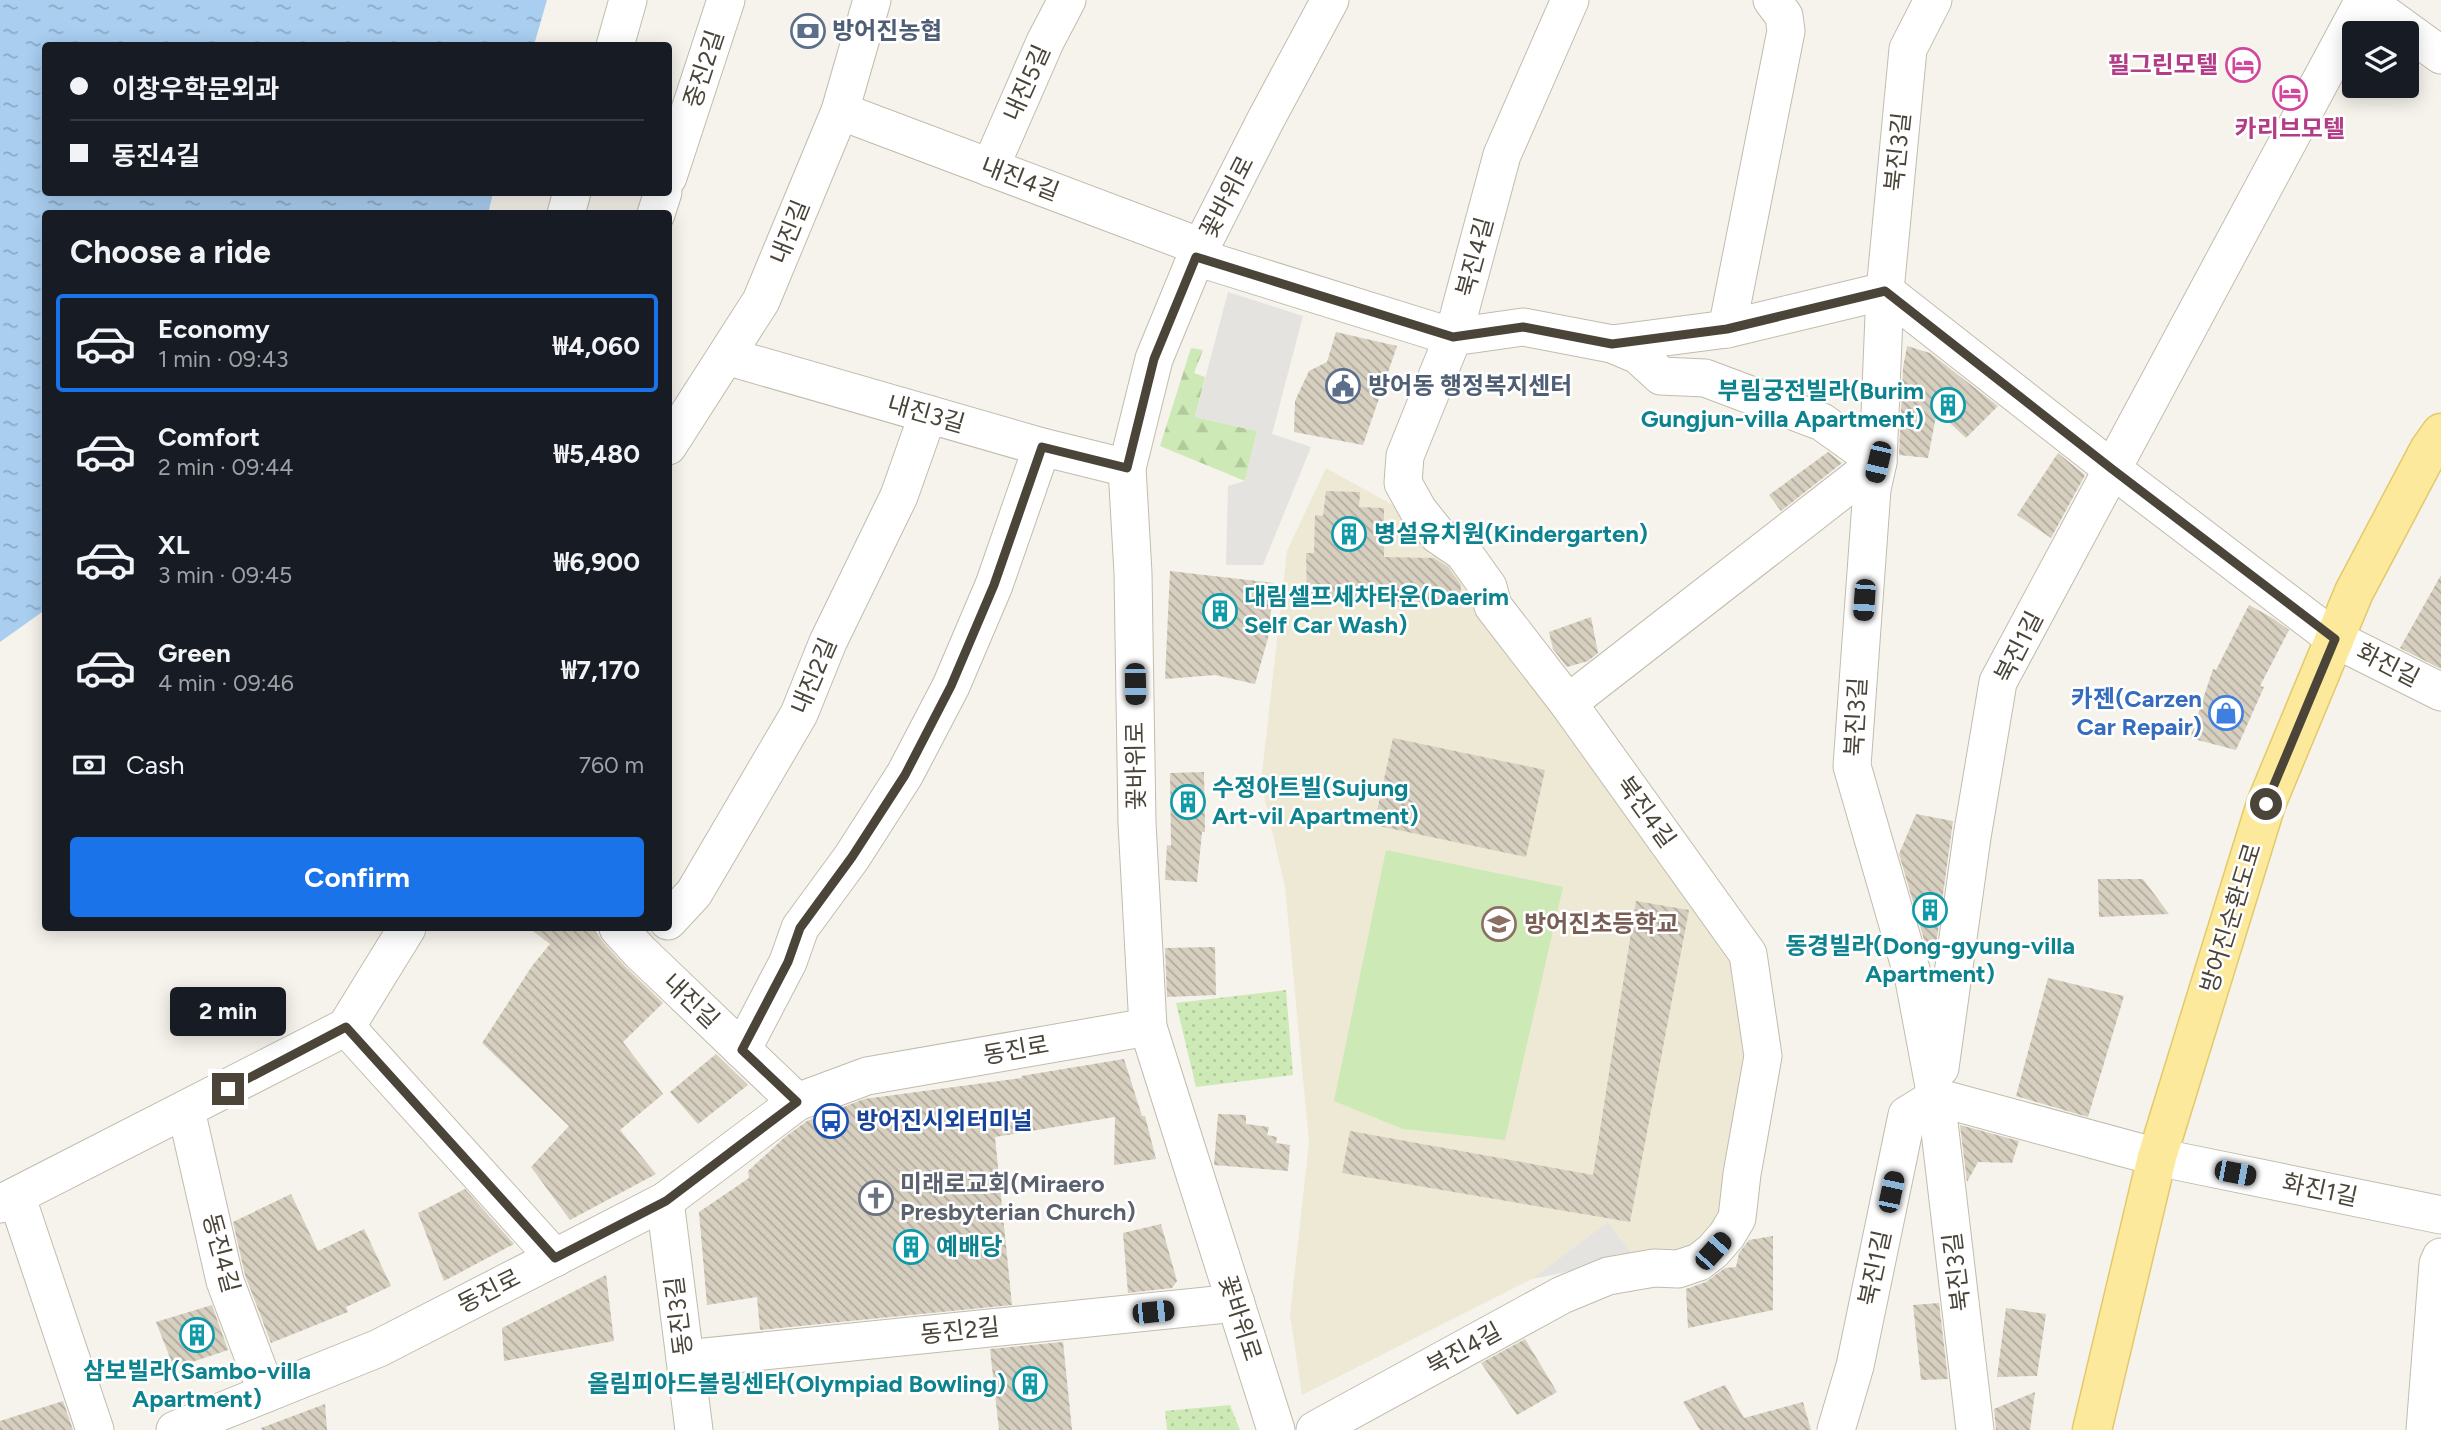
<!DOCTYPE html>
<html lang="en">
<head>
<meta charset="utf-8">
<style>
  body { margin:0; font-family:Figtree,"Noto Sans KR",sans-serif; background:#242831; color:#f1f3f6; height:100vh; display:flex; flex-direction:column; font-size:26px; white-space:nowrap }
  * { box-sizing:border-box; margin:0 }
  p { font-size:23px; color:#9ea1a6 }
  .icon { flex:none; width:38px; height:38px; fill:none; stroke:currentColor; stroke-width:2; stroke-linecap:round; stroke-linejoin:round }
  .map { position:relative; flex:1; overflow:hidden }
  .sheet { position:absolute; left:42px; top:210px; width:630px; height:721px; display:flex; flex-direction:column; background:#171b24; border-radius:7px; box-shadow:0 4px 18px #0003 }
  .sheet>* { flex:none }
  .top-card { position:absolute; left:42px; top:42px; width:630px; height:154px; border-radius:7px; box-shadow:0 4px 18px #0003; display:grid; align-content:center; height:154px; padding:0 28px; background:#171b24 }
  .tools { position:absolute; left:2342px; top:21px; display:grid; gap:14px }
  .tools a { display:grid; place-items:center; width:77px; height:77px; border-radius:7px; background:#171b24; box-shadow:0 4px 18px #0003; font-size:35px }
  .end { position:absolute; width:32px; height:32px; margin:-16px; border:9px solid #4a4439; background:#fff; box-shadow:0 0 0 4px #fff }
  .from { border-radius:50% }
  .bubble { position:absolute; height:49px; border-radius:7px; background:#171b24; box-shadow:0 4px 18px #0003; font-size:23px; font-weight:700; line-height:49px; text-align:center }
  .car { position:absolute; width:21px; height:42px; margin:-21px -10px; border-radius:9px; box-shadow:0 0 5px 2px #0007; background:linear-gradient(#222 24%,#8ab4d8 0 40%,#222 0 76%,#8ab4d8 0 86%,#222 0) }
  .top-card b { display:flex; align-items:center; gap:24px; height:66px; font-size:26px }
  .top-card b+b { border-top:2px solid #363941 }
  .top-card i { width:18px; height:18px; background:#f1f3f6 }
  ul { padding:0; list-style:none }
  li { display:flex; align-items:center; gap:21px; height:98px; margin:0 14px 10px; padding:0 14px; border:4px solid transparent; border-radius:7px }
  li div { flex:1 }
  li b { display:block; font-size:26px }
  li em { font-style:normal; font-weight:700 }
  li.on { border-color:#1a73e8 }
  li>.icon { width:63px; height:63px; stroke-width:1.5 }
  h2 { padding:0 28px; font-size:32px; line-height:84px }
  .pay { display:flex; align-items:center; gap:18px; height:77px; padding:0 28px; font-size:26px }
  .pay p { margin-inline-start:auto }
  .primary-button { display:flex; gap:14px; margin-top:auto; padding:14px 28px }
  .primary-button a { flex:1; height:80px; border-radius:7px; background:#1a73e8; color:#fff; font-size:28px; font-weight:700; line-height:80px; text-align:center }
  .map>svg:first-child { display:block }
</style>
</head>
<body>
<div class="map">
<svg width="2441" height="1430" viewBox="0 0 2441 1430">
  <defs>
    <pattern id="grass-dots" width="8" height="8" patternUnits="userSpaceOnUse" patternTransform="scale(1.75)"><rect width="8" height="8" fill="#cde9b5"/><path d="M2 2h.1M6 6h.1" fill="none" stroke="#b2c99c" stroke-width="1.8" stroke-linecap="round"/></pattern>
    <pattern id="forest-firs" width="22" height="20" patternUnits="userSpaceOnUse" patternTransform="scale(1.75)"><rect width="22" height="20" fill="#cde9b5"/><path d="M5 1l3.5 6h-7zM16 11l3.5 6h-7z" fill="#b2c99c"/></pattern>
    <pattern id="water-ripples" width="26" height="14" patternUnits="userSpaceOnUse" patternTransform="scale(1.75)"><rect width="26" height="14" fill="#a9cef0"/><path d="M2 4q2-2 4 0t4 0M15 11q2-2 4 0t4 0" fill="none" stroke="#8ca9c3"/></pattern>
    <pattern id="building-back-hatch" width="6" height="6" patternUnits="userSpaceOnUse" patternTransform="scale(1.75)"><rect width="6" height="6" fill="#d7d0c0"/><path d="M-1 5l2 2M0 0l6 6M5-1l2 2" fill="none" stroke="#b0aa9d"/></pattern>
  </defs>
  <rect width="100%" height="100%" fill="#f5f3eb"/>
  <path fill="#eee9d5" d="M1326,468L1393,505L1430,555L1464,556L1737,960L1750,1074L1714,1234L1701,1254L1635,1258L1608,1222L1532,1279L1302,1395L1290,1315L1309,1142L1285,887L1261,782L1287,551Z"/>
  <g fill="url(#grass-dots)">
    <path d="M1286,990L1293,1075L1196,1087L1176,1003Z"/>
    <path d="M1230,1405L1240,1430H1167L1165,1411Z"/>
  </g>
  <path fill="url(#forest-firs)" d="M1191,348L1203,350L1194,373L1205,377L1195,417L1257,431L1245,481L1160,446Z"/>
  <path fill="#cde9b5" d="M1386,850L1563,887L1505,1140L1403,1129L1334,1101Z"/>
  <g fill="#e4e3df">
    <path d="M1228,292L1303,316L1272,434L1311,447L1263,565H1226L1228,486L1245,481L1257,431L1195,417Z"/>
    <path d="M1608,1222L1635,1258L1532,1279Z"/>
  </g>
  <path fill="url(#water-ripples)" d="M0,0H547L534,45L46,46V192L493,193L488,214H46L45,610L0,642Z"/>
  <g fill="url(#building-back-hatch)">
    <path d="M1336,332L1397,346L1363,445L1294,432L1295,401L1309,371L1327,362Z"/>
    <path d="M1907,346L1930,353L1998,406L1966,438L1937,411L1928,458L1899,455L1903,368Z"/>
    <path d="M1828,452L1842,463L1781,511L1769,495Z"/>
    <path d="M2058,453L2085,475L2051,538L2017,515Z"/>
    <path d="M1326,491L1360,492L1359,507L1384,508V557L1434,558L1448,567L1461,585L1460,604L1307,599L1306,553H1314L1315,515L1323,516Z"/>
    <path d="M1170,571L1274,583L1268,638L1255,684L1215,675L1165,679Z"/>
    <path d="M2441,575V669L2400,648Z"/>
    <path d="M2249,605L2274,619L2289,630L2260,686L2264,687L2236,750L2190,738L2213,669L2216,670Z"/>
    <path d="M1591,617L1598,653L1588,661L1567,667L1553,649L1549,632Z"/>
    <path d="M1393,738L1545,770L1526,857L1374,825Z"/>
    <path d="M1204,772L1205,832H1202L1197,882L1165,880L1167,845L1171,846L1170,773Z"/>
    <path d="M1916,814L1953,821L1934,960H1930L1899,854Z"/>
    <path d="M2098,879H2143L2169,914L2099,917Z"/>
    <path d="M1636,901L1689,910L1630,1222L1342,1173L1350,1131L1593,1175Z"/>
    <path d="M529,928H593L603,942L625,966L663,1003L623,1042L663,1094L620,1130L656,1174L570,1220L531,1167L569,1126L482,1043L532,966L550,944Z"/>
    <path d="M1215,947L1216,995L1167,997L1165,948Z"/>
    <path d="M2048,978L2124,996L2088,1117L2016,1096Z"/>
    <path d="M716,1054L748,1085L698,1124L670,1092Z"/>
    <path d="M1124,1059L1142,1116H1145L1156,1159L1114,1165L1115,1117L995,1137L1012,1305L760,1330L757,1297L707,1305L699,1212L749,1178L748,1171L785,1137L807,1121L864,1099L1022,1078L1021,1076Z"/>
    <path d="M1218,1114L1246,1115V1124L1269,1127L1267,1135L1277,1137L1276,1143L1290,1145L1288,1171L1214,1165Z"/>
    <path d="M1960,1125L2019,1141L2012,1163L1978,1162L1967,1182Z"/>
    <path d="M465,1189L514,1244L444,1281L418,1213Z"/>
    <path d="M291,1194L318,1251L364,1229L391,1286L346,1307L348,1312L271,1343L245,1275L233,1222Z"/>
    <path d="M1161,1224L1177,1281L1172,1288L1128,1293L1123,1233Z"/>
    <path d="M1773,1236V1310L1688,1328L1686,1289L1706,1282L1725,1268L1736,1267L1739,1253L1749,1240Z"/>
    <path d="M606,1275L614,1341L504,1361L502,1328Z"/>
    <path d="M1939,1303L1948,1379L1921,1380L1913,1305Z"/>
    <path d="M212,1305L228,1350L174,1368L156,1322Z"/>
    <path d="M2006,1308L2046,1314L2037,1376L1997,1377Z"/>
    <path d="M1525,1339L1557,1392L1517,1415L1481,1363Z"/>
    <path d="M1063,1342L1072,1430H999L990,1349Z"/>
    <path d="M1725,1385L1744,1418L1803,1402L1811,1430H1700L1683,1402Z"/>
    <path d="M2035,1392L2030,1430H1996L1994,1409Z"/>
    <path d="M63,1401L73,1430H0V1421Z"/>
    <path d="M325,1404L327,1430H262L261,1428Z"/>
  </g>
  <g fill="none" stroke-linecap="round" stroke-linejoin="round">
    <g stroke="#c1bcad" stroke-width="39">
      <g id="minor">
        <path d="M1933,0L1908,49L1885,291L1878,462L1872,489L1852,766L1914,980L1936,1097L1975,1430"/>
        <path d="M2365,0L2441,55"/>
        <path d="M615,46L628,0"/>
        <path d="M840,111L1201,247"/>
        <path d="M990,168L1045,42L1067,0"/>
        <path d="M668,177L726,0"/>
        <path d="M566,214L572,192"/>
        <path d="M656,214L663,192"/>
        <path d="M1196,257L1453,337L1523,327L1612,344L1727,329L1885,291L2112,469L2335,639L2441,692"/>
        <path d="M1727,329L1786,31L1784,16L1772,0"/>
        <path d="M726,356L1042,447L1127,468"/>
        <path d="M668,446L761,301L840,111L872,0"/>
        <path d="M1568,703L1878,462L1822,422L1705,378L1661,376L1638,355L1612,344"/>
        <path d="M668,921L694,893L799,714L828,642L899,496L928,414"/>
        <path d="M618,928L640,952L797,1102"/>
        <path d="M346,1027L555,1258"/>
        <path d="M742,1050L788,962L800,928L852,857L905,774L951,686L994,585L1042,447"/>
        <path d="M1940,1068L1972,837L1998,682L2364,0"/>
        <path d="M1936,1097L2157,1157L2441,1215"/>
        <path d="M186,1110L225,1281L267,1393"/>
        <path d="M17,1198L95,1430"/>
        <path d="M665,1201L694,1430"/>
        <path d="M0,1204L346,1027L407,928"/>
        <path d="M685,1359L1236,1303"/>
        <path d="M175,1430L379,1348L665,1201L797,1102L867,1076L1148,1027"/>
        <path d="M1276,1430L1148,1027L1137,823L1133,573L1127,468L1154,359L1196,257L1265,121L1330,0"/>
        <path d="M1315,1430L1562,1295L1608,1276L1654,1268L1678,1269L1699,1262L1713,1251L1727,1235L1737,1218L1742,1174L1763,1056L1748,954L1568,703L1493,606L1488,587L1463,552L1438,535L1418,510L1403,483L1405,456L1453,337L1502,155L1570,0"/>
        <path d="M1836,1430L1855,1366L1907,1115L1936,1097"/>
        <path d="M2425,1430L2438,1264L2441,1257"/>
      </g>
    </g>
    <g stroke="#e3c96b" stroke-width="41">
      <path id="major" d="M2092,1430L2157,1157L2266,804L2354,592L2429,450L2441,433"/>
    </g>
    <use href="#minor" stroke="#fff" stroke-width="37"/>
    <use href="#major" stroke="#fde99c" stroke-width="38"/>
  </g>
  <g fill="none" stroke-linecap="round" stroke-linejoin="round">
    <path stroke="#4a4439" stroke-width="9" d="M228,1089L346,1027L555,1258L666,1201L797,1102L742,1050L788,962L800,928L852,857L905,775L951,686L994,585L1042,447L1127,468L1154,359L1196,257L1453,337L1523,327L1612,344L1727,329L1885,291L2112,469L2335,639L2266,804"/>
  </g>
  <defs>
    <g id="bank-ring" transform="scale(1.75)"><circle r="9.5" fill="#fff" stroke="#5c6f8a" stroke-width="1.5"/><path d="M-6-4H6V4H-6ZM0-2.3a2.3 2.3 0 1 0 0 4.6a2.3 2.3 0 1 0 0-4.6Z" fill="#5c6f8a"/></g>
    <g id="hotel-ring" transform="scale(1.75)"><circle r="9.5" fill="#fff" stroke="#d1479c" stroke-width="1.5"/><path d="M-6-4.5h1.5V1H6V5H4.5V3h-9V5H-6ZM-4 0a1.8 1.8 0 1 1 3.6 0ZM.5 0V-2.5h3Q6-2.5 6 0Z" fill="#d1479c"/></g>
    <g id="civic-ring" transform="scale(1.75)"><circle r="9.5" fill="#fff" stroke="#5c6f8a" stroke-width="1.5"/><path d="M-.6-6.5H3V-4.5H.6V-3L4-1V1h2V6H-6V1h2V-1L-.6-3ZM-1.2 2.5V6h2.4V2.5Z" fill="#5c6f8a"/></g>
    <g id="building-ring" transform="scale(1.75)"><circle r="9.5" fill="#fff" stroke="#0f9aa8" stroke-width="1.5"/><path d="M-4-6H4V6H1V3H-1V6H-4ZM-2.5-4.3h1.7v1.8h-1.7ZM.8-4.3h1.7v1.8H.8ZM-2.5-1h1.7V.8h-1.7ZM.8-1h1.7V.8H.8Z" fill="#0f9aa8"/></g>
    <g id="shop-ring" transform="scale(1.75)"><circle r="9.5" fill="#fff" stroke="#3f7fe0" stroke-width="1.5"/><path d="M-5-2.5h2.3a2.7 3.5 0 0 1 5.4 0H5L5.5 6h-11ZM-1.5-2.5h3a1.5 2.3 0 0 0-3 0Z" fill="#3f7fe0"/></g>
    <g id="school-ring" transform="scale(1.75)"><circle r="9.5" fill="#fff" stroke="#8d6e63" stroke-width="1.5"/><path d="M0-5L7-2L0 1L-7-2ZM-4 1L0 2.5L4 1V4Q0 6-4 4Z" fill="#8d6e63"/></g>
    <g id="bus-ring" transform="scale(1.75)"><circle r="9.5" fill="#fff" stroke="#1a4fb4" stroke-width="1.5"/><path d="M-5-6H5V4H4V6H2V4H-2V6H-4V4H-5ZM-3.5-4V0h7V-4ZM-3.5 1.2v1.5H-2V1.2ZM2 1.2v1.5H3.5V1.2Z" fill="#1a4fb4"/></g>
    <g id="church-ring" transform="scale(1.75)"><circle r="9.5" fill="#fff" stroke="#6b7280" stroke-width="1.5"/><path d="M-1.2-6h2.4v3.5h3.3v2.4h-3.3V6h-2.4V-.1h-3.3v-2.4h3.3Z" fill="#6b7280"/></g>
  </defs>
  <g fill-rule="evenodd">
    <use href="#bank-ring" x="808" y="31"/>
    <use href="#hotel-ring" x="2243" y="65"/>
    <use href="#hotel-ring" x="2290" y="93"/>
    <use href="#civic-ring" x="1343" y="386"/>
    <use href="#building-ring" x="1948" y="405"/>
    <use href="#building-ring" x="1349" y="534"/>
    <use href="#building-ring" x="1220" y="611"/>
    <use href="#shop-ring" x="2226" y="713"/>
    <use href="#building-ring" x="1188" y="802"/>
    <use href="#building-ring" x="1930" y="910"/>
    <use href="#school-ring" x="1499" y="924"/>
    <use href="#bus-ring" x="831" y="1121"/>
    <use href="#church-ring" x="876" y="1198"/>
    <use href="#building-ring" x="911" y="1247"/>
    <use href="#building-ring" x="197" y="1335"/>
    <use href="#building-ring" x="1030" y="1384"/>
  </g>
  <g text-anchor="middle" stroke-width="5" stroke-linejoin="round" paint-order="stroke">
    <g font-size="24" font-weight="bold" fill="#4e5e75" stroke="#fff" text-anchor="start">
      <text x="832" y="39">방어진농협</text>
      <text x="1368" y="394">방어동 행정복지센터</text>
    </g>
    <g font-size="24" font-weight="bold" fill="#b23c85" stroke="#fff" text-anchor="end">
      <text x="2218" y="73">필그린모텔</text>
      <text x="2290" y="137" text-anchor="middle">카리브모텔</text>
    </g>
    <g font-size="24" fill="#4a4439" stroke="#fff">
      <text transform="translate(704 69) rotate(-72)" y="8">중진2길</text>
      <text transform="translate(1027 83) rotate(-66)" y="8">내진5길</text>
      <text transform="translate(1898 152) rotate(-84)" y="8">북진3길</text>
      <text transform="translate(1020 179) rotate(21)" y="8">내진4길</text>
      <text transform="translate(1227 197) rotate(-63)" y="8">꽃바위로</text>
      <text transform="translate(790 232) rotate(-68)" y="8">내진길</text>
      <text transform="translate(1475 257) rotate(-75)" y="8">북진4길</text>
      <text transform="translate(926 414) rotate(16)" y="8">내진3길</text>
      <text transform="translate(2019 647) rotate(-63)" y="8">북진1길</text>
      <text transform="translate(2388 665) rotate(27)" y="8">화진길</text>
      <text transform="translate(814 676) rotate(-67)" y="8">내진2길</text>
      <text transform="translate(1856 717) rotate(-87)" y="8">북진3길</text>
      <text transform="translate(1136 766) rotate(-91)" y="8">꽃바위로</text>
      <text transform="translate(1646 812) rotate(54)" y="8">북진4길</text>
      <text transform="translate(2231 918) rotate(-73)" y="8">방어진순환도로</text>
      <text transform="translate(691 1001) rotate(44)" y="8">내진길</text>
      <text transform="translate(1016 1050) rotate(-10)" y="8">동진로</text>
      <text transform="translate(2320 1190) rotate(12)" y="8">화진1길</text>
      <text transform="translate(221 1253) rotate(75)" y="8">동진4길</text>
      <text transform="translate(1875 1268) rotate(-78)" y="8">북진1길</text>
      <text transform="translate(1957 1272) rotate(-97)" y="8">북진3길</text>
      <text transform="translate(489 1291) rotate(-27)" y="8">동진로</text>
      <text transform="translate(679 1316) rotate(-97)" y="8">동진3길</text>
      <text transform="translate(1240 1318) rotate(72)" y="8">꽃바위로</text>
      <text transform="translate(960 1331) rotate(-6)" y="8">동진2길</text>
      <text transform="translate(1464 1349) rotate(-29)" y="8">북진4길</text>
    </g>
    <g font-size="24" font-weight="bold" fill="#0d838f" stroke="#fff" text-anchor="start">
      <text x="1924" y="399" text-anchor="end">부림궁전빌라(Burim<tspan x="1924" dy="28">Gungjun-villa Apartment)</tspan></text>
      <text x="1374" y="542">병설유치원(Kindergarten)</text>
      <text x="1244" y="605">대림셀프세차타운(Daerim<tspan x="1244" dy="28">Self Car Wash)</tspan></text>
      <text x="1212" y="796">수정아트빌(Sujung<tspan x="1212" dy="28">Art-vil Apartment)</tspan></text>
      <text x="1930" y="954" text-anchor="middle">동경빌라(Dong-gyung-villa<tspan x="1930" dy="28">Apartment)</tspan></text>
      <text x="936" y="1255">예배당</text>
      <text x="197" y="1379" text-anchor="middle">삼보빌라(Sambo-villa<tspan x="197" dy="28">Apartment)</tspan></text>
      <text x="1006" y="1392" text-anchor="end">올림피아드볼링센타(Olympiad Bowling)</text>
    </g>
    <g font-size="24" font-weight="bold" fill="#366cbe" stroke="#fff" text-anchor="end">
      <text x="2202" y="707">카젠(Carzen<tspan x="2202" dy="28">Car Repair)</tspan></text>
    </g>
    <g font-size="24" font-weight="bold" fill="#785e54" stroke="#fff" text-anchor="start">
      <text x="1524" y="932">방어진초등학교</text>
    </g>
    <g font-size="24" font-weight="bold" fill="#164399" stroke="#fff" text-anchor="start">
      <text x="856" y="1129">방어진시외터미널</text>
    </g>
    <g font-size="24" font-weight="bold" fill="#5b616d" stroke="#fff" text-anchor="start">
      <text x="900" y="1192">미래로교회(Miraero<tspan x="900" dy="28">Presbyterian Church)</tspan></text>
    </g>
  </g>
</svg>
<div class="tools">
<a><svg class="icon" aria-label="layers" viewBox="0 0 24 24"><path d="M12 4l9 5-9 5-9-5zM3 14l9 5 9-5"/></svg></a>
</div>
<i class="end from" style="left:2266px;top:804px"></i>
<i class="end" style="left:228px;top:1089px"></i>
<div class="bubble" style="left:170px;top:987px;width:116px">2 min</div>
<i class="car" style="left:1878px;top:462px;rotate:193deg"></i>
<i class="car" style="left:1864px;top:600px;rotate:184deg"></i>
<i class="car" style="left:1135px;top:684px;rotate:179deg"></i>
<i class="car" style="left:2235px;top:1173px;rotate:101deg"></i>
<i class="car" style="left:1891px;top:1192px;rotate:12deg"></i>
<i class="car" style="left:1713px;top:1251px;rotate:42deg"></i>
<i class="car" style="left:1153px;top:1312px;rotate:84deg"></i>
<div class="top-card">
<b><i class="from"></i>이창우학문외과</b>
<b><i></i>동진4길</b>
</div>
<section class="sheet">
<h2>Choose a ride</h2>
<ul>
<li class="on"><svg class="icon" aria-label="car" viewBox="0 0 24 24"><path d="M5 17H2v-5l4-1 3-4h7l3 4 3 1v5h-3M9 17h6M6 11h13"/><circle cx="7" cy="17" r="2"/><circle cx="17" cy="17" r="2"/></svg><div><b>Economy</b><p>1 min · 09:43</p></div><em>₩4,060</em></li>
<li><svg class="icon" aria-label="car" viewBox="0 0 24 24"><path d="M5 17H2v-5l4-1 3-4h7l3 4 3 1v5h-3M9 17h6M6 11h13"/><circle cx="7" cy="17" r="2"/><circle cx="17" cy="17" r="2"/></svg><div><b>Comfort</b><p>2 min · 09:44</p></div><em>₩5,480</em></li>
<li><svg class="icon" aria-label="car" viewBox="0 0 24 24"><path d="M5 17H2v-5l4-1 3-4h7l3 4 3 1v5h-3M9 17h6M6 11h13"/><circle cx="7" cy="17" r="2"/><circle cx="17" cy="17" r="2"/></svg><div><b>XL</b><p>3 min · 09:45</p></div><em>₩6,900</em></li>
<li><svg class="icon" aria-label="car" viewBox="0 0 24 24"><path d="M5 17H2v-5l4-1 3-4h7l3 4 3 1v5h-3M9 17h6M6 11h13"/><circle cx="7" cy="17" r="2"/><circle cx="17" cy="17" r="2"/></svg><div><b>Green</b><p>4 min · 09:46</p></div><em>₩7,170</em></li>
</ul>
<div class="pay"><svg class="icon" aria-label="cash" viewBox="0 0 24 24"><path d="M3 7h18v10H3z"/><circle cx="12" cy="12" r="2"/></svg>Cash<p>760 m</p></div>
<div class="primary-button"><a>Confirm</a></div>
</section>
</div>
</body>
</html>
